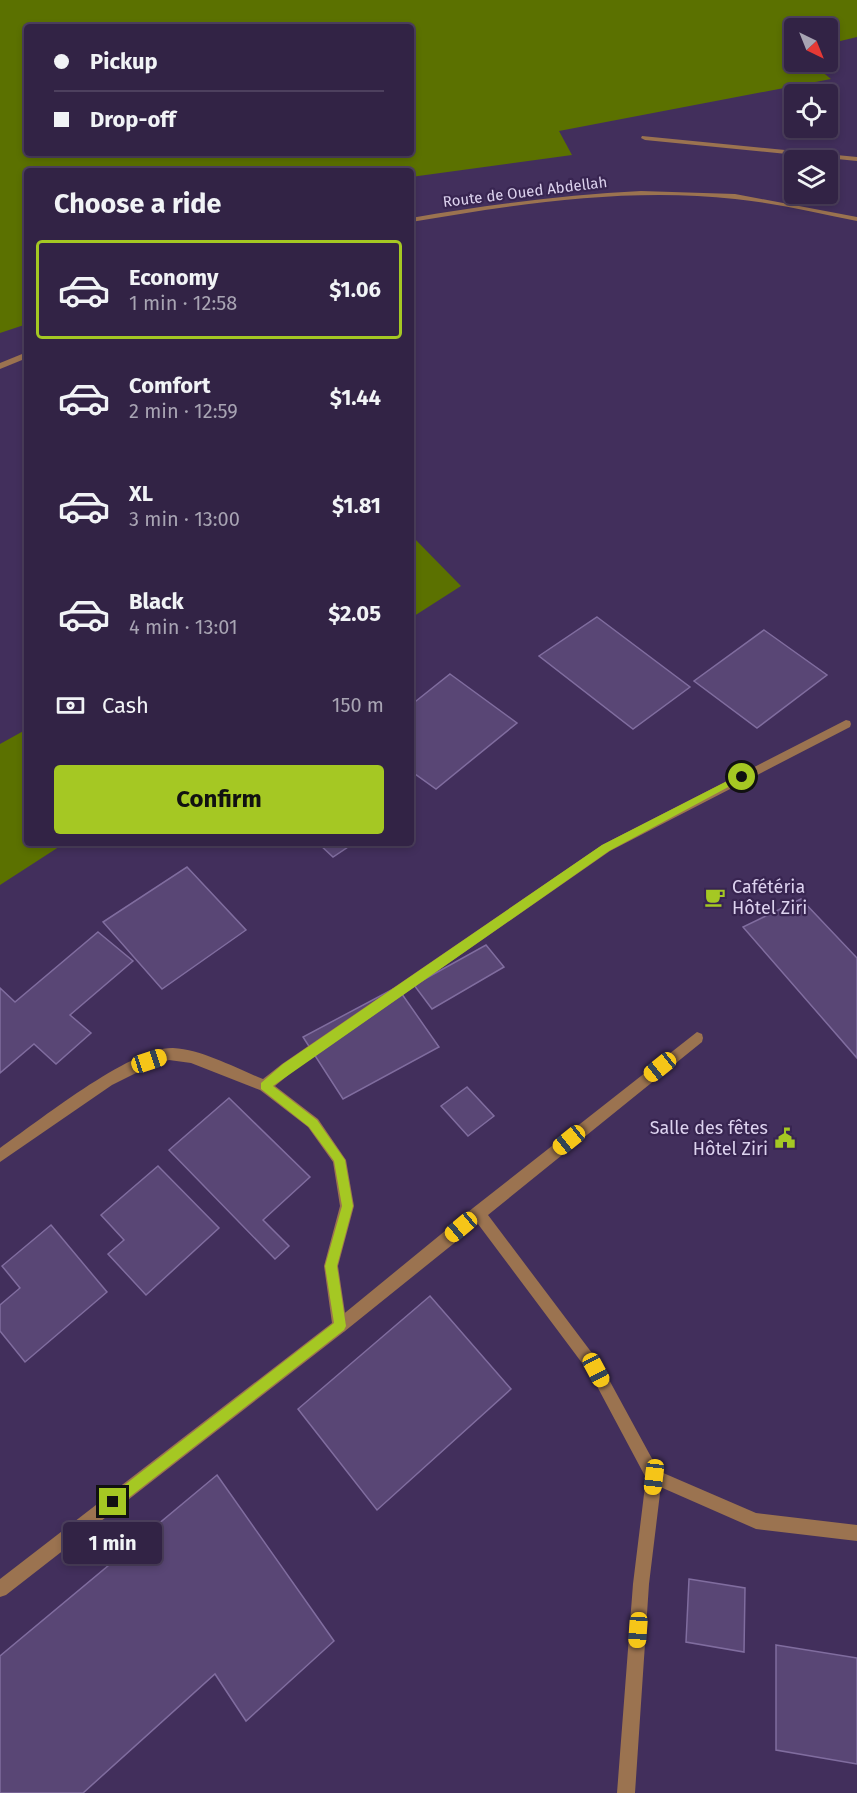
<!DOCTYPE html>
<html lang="en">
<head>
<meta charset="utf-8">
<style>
  body { margin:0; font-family:"Fira Sans",sans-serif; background:#3a2b4c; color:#f1f3f6; height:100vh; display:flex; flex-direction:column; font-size:22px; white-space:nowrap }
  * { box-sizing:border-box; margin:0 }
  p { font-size:20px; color:#a8a4b3 }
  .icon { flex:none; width:33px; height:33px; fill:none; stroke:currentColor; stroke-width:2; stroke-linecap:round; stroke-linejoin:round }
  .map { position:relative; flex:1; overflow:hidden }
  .panel { position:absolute; left:24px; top:168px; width:390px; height:678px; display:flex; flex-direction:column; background:#322345; border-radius:6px; box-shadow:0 3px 9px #0003,0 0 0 2px #4d405e }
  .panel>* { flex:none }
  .banner { position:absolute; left:24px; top:24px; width:390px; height:132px; border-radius:6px; box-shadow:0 3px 9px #0003,0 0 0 2px #4d405e; display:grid; align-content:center; height:132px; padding:0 30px; background:#322345 }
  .needle { width:39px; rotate:137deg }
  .fabs { position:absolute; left:784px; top:18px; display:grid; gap:12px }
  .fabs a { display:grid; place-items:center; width:54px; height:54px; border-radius:6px; background:#322345; box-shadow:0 3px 9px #0003,0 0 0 2px #4d405e; font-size:30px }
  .end { position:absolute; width:27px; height:27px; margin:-14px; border:8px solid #a5c823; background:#111; box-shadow:0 0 0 3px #111 }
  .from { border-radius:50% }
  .bubble { position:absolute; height:42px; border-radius:6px; background:#322345; box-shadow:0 3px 9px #0003,0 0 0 2px #4d405e; font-size:20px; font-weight:700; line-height:42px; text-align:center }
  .car { position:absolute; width:18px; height:36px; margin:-18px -9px; border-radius:8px; box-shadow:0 0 4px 2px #0007; background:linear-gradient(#f5c518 24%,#345 0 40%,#f5c518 0 76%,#345 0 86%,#f5c518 0) }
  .banner b { display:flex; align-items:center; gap:21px; height:57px; font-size:22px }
  .banner b+b { border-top:2px solid #4d405e }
  .banner i { width:15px; height:15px; background:#f1f3f6 }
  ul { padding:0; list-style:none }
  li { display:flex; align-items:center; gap:18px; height:99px; margin:0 12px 9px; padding:0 18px; border:3px solid transparent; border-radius:6px }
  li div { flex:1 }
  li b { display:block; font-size:22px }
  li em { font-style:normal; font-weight:700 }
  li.on { border-color:#a5c823 }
  li>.icon { width:54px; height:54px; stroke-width:1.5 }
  h2 { padding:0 30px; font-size:27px; line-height:72px }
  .pay { display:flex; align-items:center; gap:15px; height:66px; padding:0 30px; font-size:22px }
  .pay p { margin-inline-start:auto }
  .primary-button { display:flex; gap:12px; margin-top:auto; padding:12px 30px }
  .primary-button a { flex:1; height:69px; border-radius:6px; background:#a5c823; color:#111; font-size:24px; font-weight:700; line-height:69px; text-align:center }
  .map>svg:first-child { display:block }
</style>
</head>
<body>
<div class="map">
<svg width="857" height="1793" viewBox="0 0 857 1793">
  <rect width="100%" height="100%" fill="#422f5c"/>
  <g fill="#5b7100" fill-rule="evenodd">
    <path d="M0,0H857V37L828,44V28H795V62H810L831,79L559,131L572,155L411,177V171H27V324L0,333ZM27,27H411V153H27Z"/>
    <path d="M411,535L461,586L411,618Z"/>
    <path d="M27,729V843H65L0,885V744Z"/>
  </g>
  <g fill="#594675" stroke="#806d9f" stroke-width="1.5">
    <path d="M597,617L690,687L633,729L539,656Z"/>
    <path d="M764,630L827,675L757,728L694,681Z"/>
    <path d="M450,674L517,723L436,789L411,771V705Z"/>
    <path d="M318,843H354L333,857Z"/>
    <path d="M187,867L246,930L162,989L103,922Z"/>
    <path d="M801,899L857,958V1058L743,927Z"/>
    <path d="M98,932L133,961L70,1015L91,1033L56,1064L34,1044L0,1073V988L15,1002Z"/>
    <path d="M486,945L504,967L432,1009L414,985Z"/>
    <path d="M397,987L439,1047L343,1099L303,1037Z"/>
    <path d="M467,1087L494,1116L468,1136L441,1106Z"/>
    <path d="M229,1098L310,1177L263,1220L289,1246L275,1259L169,1150Z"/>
    <path d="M158,1166L219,1228L146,1295L108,1254L124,1240L101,1215Z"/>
    <path d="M51,1225L107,1292L25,1362L0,1331V1305L20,1288L2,1266Z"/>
    <path d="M430,1296L511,1389L377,1510L298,1409Z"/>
    <path d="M217,1475L334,1641L246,1721L215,1674L83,1793H0V1656Z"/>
    <path d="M689,1579L745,1588L744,1652L686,1642Z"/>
    <path d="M776,1645L857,1658V1764L776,1750Z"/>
  </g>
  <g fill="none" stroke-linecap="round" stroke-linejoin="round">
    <path fill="#9b7350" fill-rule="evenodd" d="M697,1032L702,1034L703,1038L702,1042L488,1215L601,1365L662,1477L649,1584L635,1793H617L633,1584L646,1478L591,1375L478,1224L345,1331L340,1333L335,1331L333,1326L335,1321L473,1208Z"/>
    <g fill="#9b7350" fill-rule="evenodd">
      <path d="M642,136L857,157V161L645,140L641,138Z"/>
      <path d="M641,191L735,194L857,217V221C817,213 776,203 735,199C627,187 517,204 411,222V218C487,205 563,195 641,191Z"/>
      <path d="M27,352V358L0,369V363Z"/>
      <path d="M846,720L850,721L851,724L850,727L610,851L292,1072L275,1086L318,1119L346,1160L354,1206L338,1266L347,1326L345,1331L6,1595L0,1597V1579L332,1323L324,1266L340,1206L333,1162L308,1127L260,1090L191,1063L169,1060L154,1064L112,1085L0,1162V1148C36,1123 131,1047 173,1048C204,1050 235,1068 263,1079L282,1064L602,845Z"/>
      <path d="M654,1469L756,1513L857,1525V1541L756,1529L649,1482L646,1477L649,1472Z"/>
    </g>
  </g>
  <path fill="#a5c823" d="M739,775L747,777L609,851L273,1086L317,1120L345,1160L353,1206L337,1266L346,1326L344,1330L118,1506H109V1497L334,1323L325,1266L342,1206L334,1161L309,1127L261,1089V1083L283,1064L602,845Z"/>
  <defs>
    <g id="cafe-bare" transform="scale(1.62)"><path d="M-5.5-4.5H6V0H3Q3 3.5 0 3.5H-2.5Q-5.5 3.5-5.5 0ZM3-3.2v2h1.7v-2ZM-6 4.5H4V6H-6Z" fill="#a5c823" stroke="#382551" stroke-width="2.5" paint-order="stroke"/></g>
    <g id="civic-bare" transform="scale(1.62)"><path d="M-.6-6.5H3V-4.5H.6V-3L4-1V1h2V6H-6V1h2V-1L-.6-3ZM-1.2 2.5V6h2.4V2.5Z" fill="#a5c823" stroke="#382551" stroke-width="2.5" paint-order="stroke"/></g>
  </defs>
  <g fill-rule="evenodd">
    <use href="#cafe-bare" x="715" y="897"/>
    <use href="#civic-bare" x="785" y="1138"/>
  </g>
  <g text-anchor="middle" stroke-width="4.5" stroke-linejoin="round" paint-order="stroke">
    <g font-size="15" fill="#ddd3ef" stroke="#382551">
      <text transform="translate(525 192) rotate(-7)" y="5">Route de Oued Abdellah</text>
    </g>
    <g font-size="18" fill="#ddd3ef" stroke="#382551" text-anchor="start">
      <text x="732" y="893">Cafétéria<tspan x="732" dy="21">Hôtel Ziri</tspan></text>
      <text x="768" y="1134" text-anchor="end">Salle des fêtes<tspan x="768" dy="21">Hôtel Ziri</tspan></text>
    </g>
  </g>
</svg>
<div class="fabs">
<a><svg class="needle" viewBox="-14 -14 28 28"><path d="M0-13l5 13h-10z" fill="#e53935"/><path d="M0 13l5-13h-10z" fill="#a8a4b3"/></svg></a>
<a><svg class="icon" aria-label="locate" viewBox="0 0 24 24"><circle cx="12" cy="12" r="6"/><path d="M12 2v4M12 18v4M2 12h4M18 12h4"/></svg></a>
<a><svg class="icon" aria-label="layers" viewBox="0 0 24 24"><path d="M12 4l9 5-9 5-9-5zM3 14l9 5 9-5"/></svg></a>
</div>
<i class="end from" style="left:742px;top:777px"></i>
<i class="end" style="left:113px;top:1502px"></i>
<div class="bubble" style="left:63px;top:1522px;width:99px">1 min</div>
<i class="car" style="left:149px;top:1061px;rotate:72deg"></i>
<i class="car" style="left:660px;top:1067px;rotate:231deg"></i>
<i class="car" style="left:569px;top:1140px;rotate:231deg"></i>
<i class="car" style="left:461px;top:1227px;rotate:230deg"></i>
<i class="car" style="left:596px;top:1370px;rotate:152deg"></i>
<i class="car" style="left:654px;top:1477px;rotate:187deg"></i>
<i class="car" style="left:638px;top:1630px;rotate:184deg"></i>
<div class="banner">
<b><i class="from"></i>Pickup</b>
<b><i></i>Drop-off</b>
</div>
<section class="panel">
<h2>Choose a ride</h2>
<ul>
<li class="on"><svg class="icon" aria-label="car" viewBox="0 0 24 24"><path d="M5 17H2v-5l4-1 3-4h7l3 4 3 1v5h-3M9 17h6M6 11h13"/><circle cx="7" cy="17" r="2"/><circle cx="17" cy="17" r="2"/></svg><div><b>Economy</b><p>1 min · 12:58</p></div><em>$1.06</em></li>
<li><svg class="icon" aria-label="car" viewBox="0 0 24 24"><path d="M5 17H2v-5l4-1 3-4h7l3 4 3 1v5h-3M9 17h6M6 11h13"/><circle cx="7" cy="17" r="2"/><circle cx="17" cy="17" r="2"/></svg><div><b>Comfort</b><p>2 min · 12:59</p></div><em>$1.44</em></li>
<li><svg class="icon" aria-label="car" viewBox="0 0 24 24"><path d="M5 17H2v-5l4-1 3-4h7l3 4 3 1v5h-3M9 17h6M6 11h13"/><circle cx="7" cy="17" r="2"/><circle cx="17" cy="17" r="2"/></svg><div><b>XL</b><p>3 min · 13:00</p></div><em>$1.81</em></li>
<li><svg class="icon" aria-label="car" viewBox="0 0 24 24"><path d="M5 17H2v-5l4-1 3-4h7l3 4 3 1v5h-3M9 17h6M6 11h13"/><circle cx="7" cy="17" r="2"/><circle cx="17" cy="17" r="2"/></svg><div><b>Black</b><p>4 min · 13:01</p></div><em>$2.05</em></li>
</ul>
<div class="pay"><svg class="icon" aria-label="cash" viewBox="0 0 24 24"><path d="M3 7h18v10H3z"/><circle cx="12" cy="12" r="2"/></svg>Cash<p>150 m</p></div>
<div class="primary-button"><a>Confirm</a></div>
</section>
</div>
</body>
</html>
